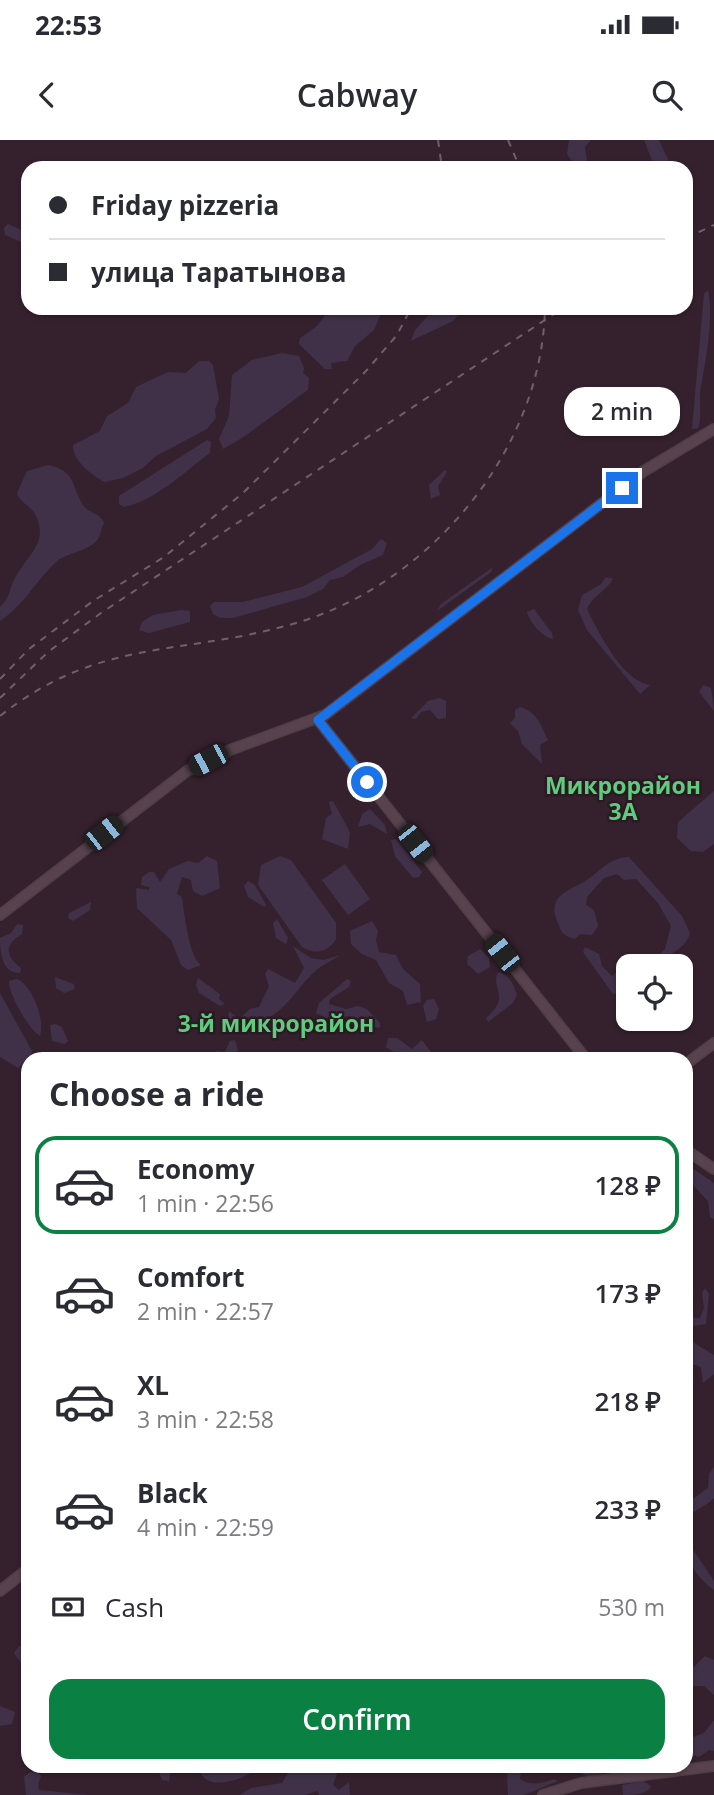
<!DOCTYPE html>
<html lang="en">
<head>
<meta charset="utf-8">
<style>
  body { margin:0; font-family:"Open Sans",sans-serif; background:#f2f2f3; color:#2b2b33; height:100vh; display:flex; flex-direction:column; font-size:26px; white-space:nowrap }
  * { box-sizing:border-box; margin:0 }
  p { font-size:23px; color:#7c7c81 }
  .icon { flex:none; width:38px; height:38px; fill:none; stroke:currentColor; stroke-width:2; stroke-linecap:round; stroke-linejoin:round }
  .map { position:relative; flex:1; overflow:hidden }
  .sheet { position:absolute; left:21px; top:912px; width:672px; height:721px; display:flex; flex-direction:column; background:#fff; border-radius:21px; box-shadow:0 2px 5px #0004 }
  .sheet>* { flex:none }
  .hud { position:absolute; left:21px; top:21px; width:672px; height:154px; border-radius:21px; box-shadow:0 2px 5px #0004; display:grid; align-content:center; height:154px; padding:0 28px; background:#fff }
  .tools { position:absolute; left:616px; top:814px; display:grid; gap:14px }
  .tools a { display:grid; place-items:center; width:77px; height:77px; border-radius:14px; background:#fff; box-shadow:0 2px 5px #0004; font-size:35px }
  .end { position:absolute; width:32px; height:32px; margin:-16px; border:9px solid #1a73e8; background:#fff; box-shadow:0 0 0 4px #fff }
  .from { border-radius:50% }
  .bubble { position:absolute; height:49px; border-radius:21px; background:#fff; box-shadow:0 2px 5px #0004; font-size:23px; font-weight:600; line-height:49px; text-align:center }
  .car { position:absolute; width:21px; height:42px; margin:-21px -10px; border-radius:9px; box-shadow:0 0 5px 2px #0007; background:linear-gradient(#222 24%,#8ab4d8 0 40%,#222 0 76%,#8ab4d8 0 86%,#222 0) }
  .hud b { display:flex; align-items:center; gap:24px; height:66px; font-size:26px }
  .hud b+b { border-top:2px solid #e1e1e2 }
  .hud i { width:18px; height:18px; background:#2b2b33 }
  ul { padding:0; list-style:none }
  li { display:flex; align-items:center; gap:21px; height:98px; margin:0 14px 10px; padding:0 14px; border:4px solid transparent; border-radius:21px }
  li div { flex:1 }
  li b { display:block; font-size:26px }
  li em { font-style:normal; font-weight:600 }
  li.on { border-color:#0b8043 }
  li>.icon { width:63px; height:63px; stroke-width:1.5 }
  h2 { padding:0 28px; font-size:32px; line-height:84px }
  .pay { display:flex; align-items:center; gap:18px; height:77px; padding:0 28px; font-size:26px }
  .pay p { margin-inline-start:auto }
  .cta { display:flex; gap:14px; margin-top:auto; padding:14px 28px }
  .cta a { flex:1; height:80px; border-radius:21px; background:#0b8043; color:#fff; font-size:28px; font-weight:600; line-height:80px; text-align:center }
  .status { display:flex; justify-content:space-between; align-items:center; height:49px; padding:0 35px; background:#fff; direction:ltr }
  .status svg { height:19px; fill:currentColor }
  header { display:flex; justify-content:space-between; align-items:center; height:91px; padding:0 28px; background:#fff; font-size:32px; font-weight:600 }
  .map>svg:first-child { display:block }
</style>
</head>
<body>
<div class="status"><b>22:53</b><svg viewBox="0 0 49 12"><path d="M0 12V9h3v3zM5 12V6h3v6zM10 12V3h3v9zM15 12V0h3v12zM26 1h20v11H26zM47 4h2v5h-2z"/></svg></div>
<header><svg class="icon" aria-label="back" viewBox="0 0 24 24"><path d="M15 5l-7 7 7 7"/></svg>Cabway<svg class="icon" aria-label="search" viewBox="0 0 24 24"><circle cx="10" cy="10" r="6"/><path d="M15 15l6 6"/></svg></header>
<div class="map">
<svg width="714" height="1655" viewBox="0 0 714 1655">
  <rect width="100%" height="100%" fill="#35212d"/>
  <g fill="#403148">
    <path d="M569,0H591L585,7L588,28L573,23L567,14Z"/>
    <path d="M644,0H659L672,28H655Z"/>
    <path d="M8,84L28,93V105L5,95L4,88Z"/>
    <path d="M708,150C714,177 706,220 701,246C698,261 703,274 698,288L692,289L704,154Z"/>
    <path d="M331,168H388L381,174L374,190L355,206L347,221L331,223L332,229H325L299,204L300,198L317,186Z"/>
    <path d="M435,168H465L453,181L411,201L415,190Z"/>
    <path d="M282,213L299,216L304,228L303,233L309,238L308,250C280,269 250,295 223,309L219,299L229,276L232,235L252,220Z"/>
    <path d="M199,221H209L213,225L219,259L215,270L216,278L207,289L156,316L143,328L123,338L105,342C92,336 72,320 73,305L100,291L107,276L128,263L136,247L168,232L186,233Z"/>
    <path d="M207,300L211,302L210,313C183,333 156,360 124,367L119,364V356Z"/>
    <path d="M48,325C76,331 71,345 83,365C88,373 100,373 104,383C101,388 101,394 98,399C89,412 66,412 55,423C35,442 24,465 0,481V467C12,455 8,451 15,438C27,415 50,402 35,374C30,365 20,363 17,353L27,331Z"/>
    <path d="M445,330L447,332L438,346L440,355L431,359L429,345Z"/>
    <path d="M381,399L387,403L383,415L360,425L343,437L330,440L323,449L307,457L233,478H220L213,474L210,466L214,462H243L302,447L372,409Z"/>
    <path d="M493,427L491,432L437,471L441,464Z"/>
    <path d="M606,437L613,439C606,451 592,456 587,469C599,493 622,541 650,545L640,554L587,490L578,470L582,455L601,444Z"/>
    <path d="M534,469L552,493L553,499C543,498 529,482 527,472Z"/>
    <path d="M181,470L190,471V482L149,493L139,490L142,482L153,475Z"/>
    <path d="M703,545L711,548L714,571L699,552Z"/>
    <path d="M439,558L446,561V578L438,579L430,570L421,572L416,579L411,578L428,561Z"/>
    <path d="M520,567C537,572 541,585 548,600L540,605L542,624L522,604L518,591L510,583L515,578V570Z"/>
    <path d="M714,651V704L703,712L691,711L677,698L678,682Z"/>
    <path d="M333,661L350,692L348,709L322,699L326,678L332,674L329,662Z"/>
    <path d="M370,669L385,685L387,694L370,684L358,687L362,674Z"/>
    <path d="M396,699L422,732L419,737L413,738L395,716L391,700Z"/>
    <path d="M207,716L217,721L220,748L202,756L193,751L191,740L182,737L177,754L182,757C184,772 189,818 201,825L188,830L181,825L171,800L137,768L136,750L137,748L149,750V747L141,745L142,737L149,732H154L160,742L169,729L188,721L198,723Z"/>
    <path d="M280,716L291,720L336,783V799C328,812 316,815 302,807L258,745L261,725Z"/>
    <path d="M629,717L682,776L690,793C685,811 666,815 651,826H646L665,809L671,786L658,763L636,739L624,740L617,734L604,738L587,757L586,765L594,770L598,786L592,795L581,794L574,799C561,794 562,793 557,781C546,752 575,750 591,737C604,727 611,718 629,717Z"/>
    <path d="M345,724L370,759L348,775L322,740Z"/>
    <path d="M248,741L255,745L266,765L264,767L248,757L244,746Z"/>
    <path d="M91,762L90,770L73,781L68,778L69,773Z"/>
    <path d="M277,779L288,798L286,804L276,798L273,783Z"/>
    <path d="M372,781L378,791L376,800L379,812L396,815L403,829L420,844L421,862L407,865L403,851L389,843L376,820L362,814L351,804L350,791Z"/>
    <path d="M17,784L23,785L22,794C5,804 4,815 21,828L20,833C3,833 0,815 0,798L11,793Z"/>
    <path d="M293,806L311,818L324,820L340,815C335,819 328,822 322,826C303,838 293,862 273,875C271,877 248,882 243,884L228,879L229,871L239,879L250,869L259,867L269,846L265,834L268,829L295,843L304,828Z"/>
    <path d="M585,807L599,814L602,826L612,836L627,823L635,825L628,826V845L623,848L622,853L613,854L583,812Z"/>
    <path d="M480,809L489,818L490,827L478,834L467,824L468,816Z"/>
    <path d="M498,832C510,834 514,846 517,855L513,863L488,882L486,878C512,855 490,850 498,832Z"/>
    <path d="M55,837L74,844L75,849L64,853L56,848Z"/>
    <path d="M198,838L220,854L219,859L225,864L220,866L199,853L196,845Z"/>
    <path d="M17,839C33,846 45,880 40,896C29,890 8,853 9,841Z"/>
    <path d="M347,839L351,841L349,847L330,859L329,864L346,869L358,866L367,869L380,883V888L357,884L349,876L326,878L316,873L319,863Z"/>
    <path d="M0,853L32,911L30,918L18,928L0,917Z"/>
    <path d="M434,859L439,869L436,879L427,882L423,866L427,860Z"/>
    <path d="M55,884L62,887L68,901L65,904L52,901L50,885Z"/>
    <path d="M388,898H397L412,909L422,900L436,919H405L386,907Z"/>
    <path d="M235,900L238,910L235,919H207L216,911L225,912L230,901Z"/>
    <path d="M686,1024L714,1043V1079L710,1077L708,1061L686,1038Z"/>
    <path d="M705,1148L709,1154L706,1184L686,1187V1177L700,1178L704,1168L702,1153Z"/>
    <path d="M686,1198L714,1215V1234L703,1243L701,1227L686,1222Z"/>
    <path d="M714,1327V1358C705,1367 695,1369 686,1379V1356L694,1358L708,1348L709,1334Z"/>
    <path d="M686,1399L714,1441V1450C696,1437 686,1421 686,1399Z"/>
    <path d="M28,1504V1533L14,1513L19,1506Z"/>
    <path d="M705,1516L714,1520V1555L704,1546H686V1528L694,1527Z"/>
    <path d="M0,1566L15,1572L12,1584L0,1586Z"/>
    <path d="M714,1580V1611L709,1610L699,1617L686,1613L692,1606L693,1597L704,1593Z"/>
    <path d="M156,1626H172L169,1641L162,1640Z"/>
    <path d="M199,1626H262C244,1640 202,1655 199,1626Z"/>
    <path d="M321,1626H340L333,1645L339,1650L349,1642L350,1655H319L318,1651L305,1655H240L251,1648L282,1643L288,1633L319,1630Z"/>
    <path d="M511,1626H522L520,1639C532,1647 542,1643 554,1639L558,1641L524,1655H508L507,1633Z"/>
    <path d="M576,1626H675L625,1627L589,1637L580,1633Z"/>
    <path d="M37,1631L41,1636L38,1644L39,1650L88,1655H26L24,1637L30,1632Z"/>
    <path d="M643,1641L651,1646C647,1655 633,1655 623,1655L622,1645Z"/>
  </g>
  <g fill="none" stroke-linecap="round" stroke-linejoin="round">
    <g stroke="#4f3e47" stroke-width="12">
      <g id="secondary">
        <path d="M318,580L586,919"/>
        <path d="M0,775L187,631L230,610L325,575L644,331L714,289"/>
        <path d="M686,924L714,903"/>
        <path d="M686,1010L714,1029"/>
        <path d="M0,1451L28,1429"/>
        <path d="M543,1655L581,1643L714,1626"/>
      </g>
    </g>
    <use href="#secondary" stroke="#58424e" stroke-width="9"/>
    <g stroke="#735d6a" stroke-width="2" stroke-dasharray="7 7" stroke-linecap="butt">
      <path d="M438,0L442,28"/>
      <path d="M508,0L520,28"/>
      <path d="M686,98L714,85"/>
      <path d="M0,539L29,509L93,461L164,417L243,353L366,231L397,195L411,168"/>
      <path d="M0,558L48,512L101,473L563,168"/>
      <path d="M0,576C99,498 178,516 289,485C426,448 542,313 545,168"/>
    </g>
  </g>
  <g fill="none" stroke-linecap="round" stroke-linejoin="round">
    <path stroke="#1a73e8" stroke-width="9" d="M367,642L318,580L622,348"/>
  </g>
  <g text-anchor="middle" stroke-width="5" stroke-linejoin="round" paint-order="stroke">
    <g font-size="23" font-weight="bold" fill="#61cb7d" stroke="#2a1a23">
      <text x="623" y="654">Микрорайон<tspan x="623" dy="26">3А</tspan></text>
      <text x="276" y="892">3-й микрорайон</text>
    </g>
  </g>
</svg>
<div class="tools">
<a><svg class="icon" aria-label="locate" viewBox="0 0 24 24"><circle cx="12" cy="12" r="6"/><path d="M12 2v4M12 18v4M2 12h4M18 12h4"/></svg></a>
</div>
<i class="end from" style="left:367px;top:642px"></i>
<i class="end" style="left:622px;top:348px"></i>
<div class="bubble" style="left:564px;top:247px;width:116px">2 min</div>
<i class="car" style="left:208px;top:620px;rotate:242deg"></i>
<i class="car" style="left:104px;top:693px;rotate:52deg"></i>
<i class="car" style="left:415px;top:703px;rotate:142deg"></i>
<i class="car" style="left:502px;top:813px;rotate:322deg"></i>
<div class="hud">
<b><i class="from"></i>Friday pizzeria</b>
<b><i></i>улица Таратынова</b>
</div>
<section class="sheet">
<h2>Choose a ride</h2>
<ul>
<li class="on"><svg class="icon" aria-label="car" viewBox="0 0 24 24"><path d="M5 17H2v-5l4-1 3-4h7l3 4 3 1v5h-3M9 17h6M6 11h13"/><circle cx="7" cy="17" r="2"/><circle cx="17" cy="17" r="2"/></svg><div><b>Economy</b><p>1 min · 22:56</p></div><em>128 ₽</em></li>
<li><svg class="icon" aria-label="car" viewBox="0 0 24 24"><path d="M5 17H2v-5l4-1 3-4h7l3 4 3 1v5h-3M9 17h6M6 11h13"/><circle cx="7" cy="17" r="2"/><circle cx="17" cy="17" r="2"/></svg><div><b>Comfort</b><p>2 min · 22:57</p></div><em>173 ₽</em></li>
<li><svg class="icon" aria-label="car" viewBox="0 0 24 24"><path d="M5 17H2v-5l4-1 3-4h7l3 4 3 1v5h-3M9 17h6M6 11h13"/><circle cx="7" cy="17" r="2"/><circle cx="17" cy="17" r="2"/></svg><div><b>XL</b><p>3 min · 22:58</p></div><em>218 ₽</em></li>
<li><svg class="icon" aria-label="car" viewBox="0 0 24 24"><path d="M5 17H2v-5l4-1 3-4h7l3 4 3 1v5h-3M9 17h6M6 11h13"/><circle cx="7" cy="17" r="2"/><circle cx="17" cy="17" r="2"/></svg><div><b>Black</b><p>4 min · 22:59</p></div><em>233 ₽</em></li>
</ul>
<div class="pay"><svg class="icon" aria-label="cash" viewBox="0 0 24 24"><path d="M3 7h18v10H3z"/><circle cx="12" cy="12" r="2"/></svg>Cash<p>530 m</p></div>
<div class="cta"><a>Confirm</a></div>
</section>
</div>
</body>
</html>
